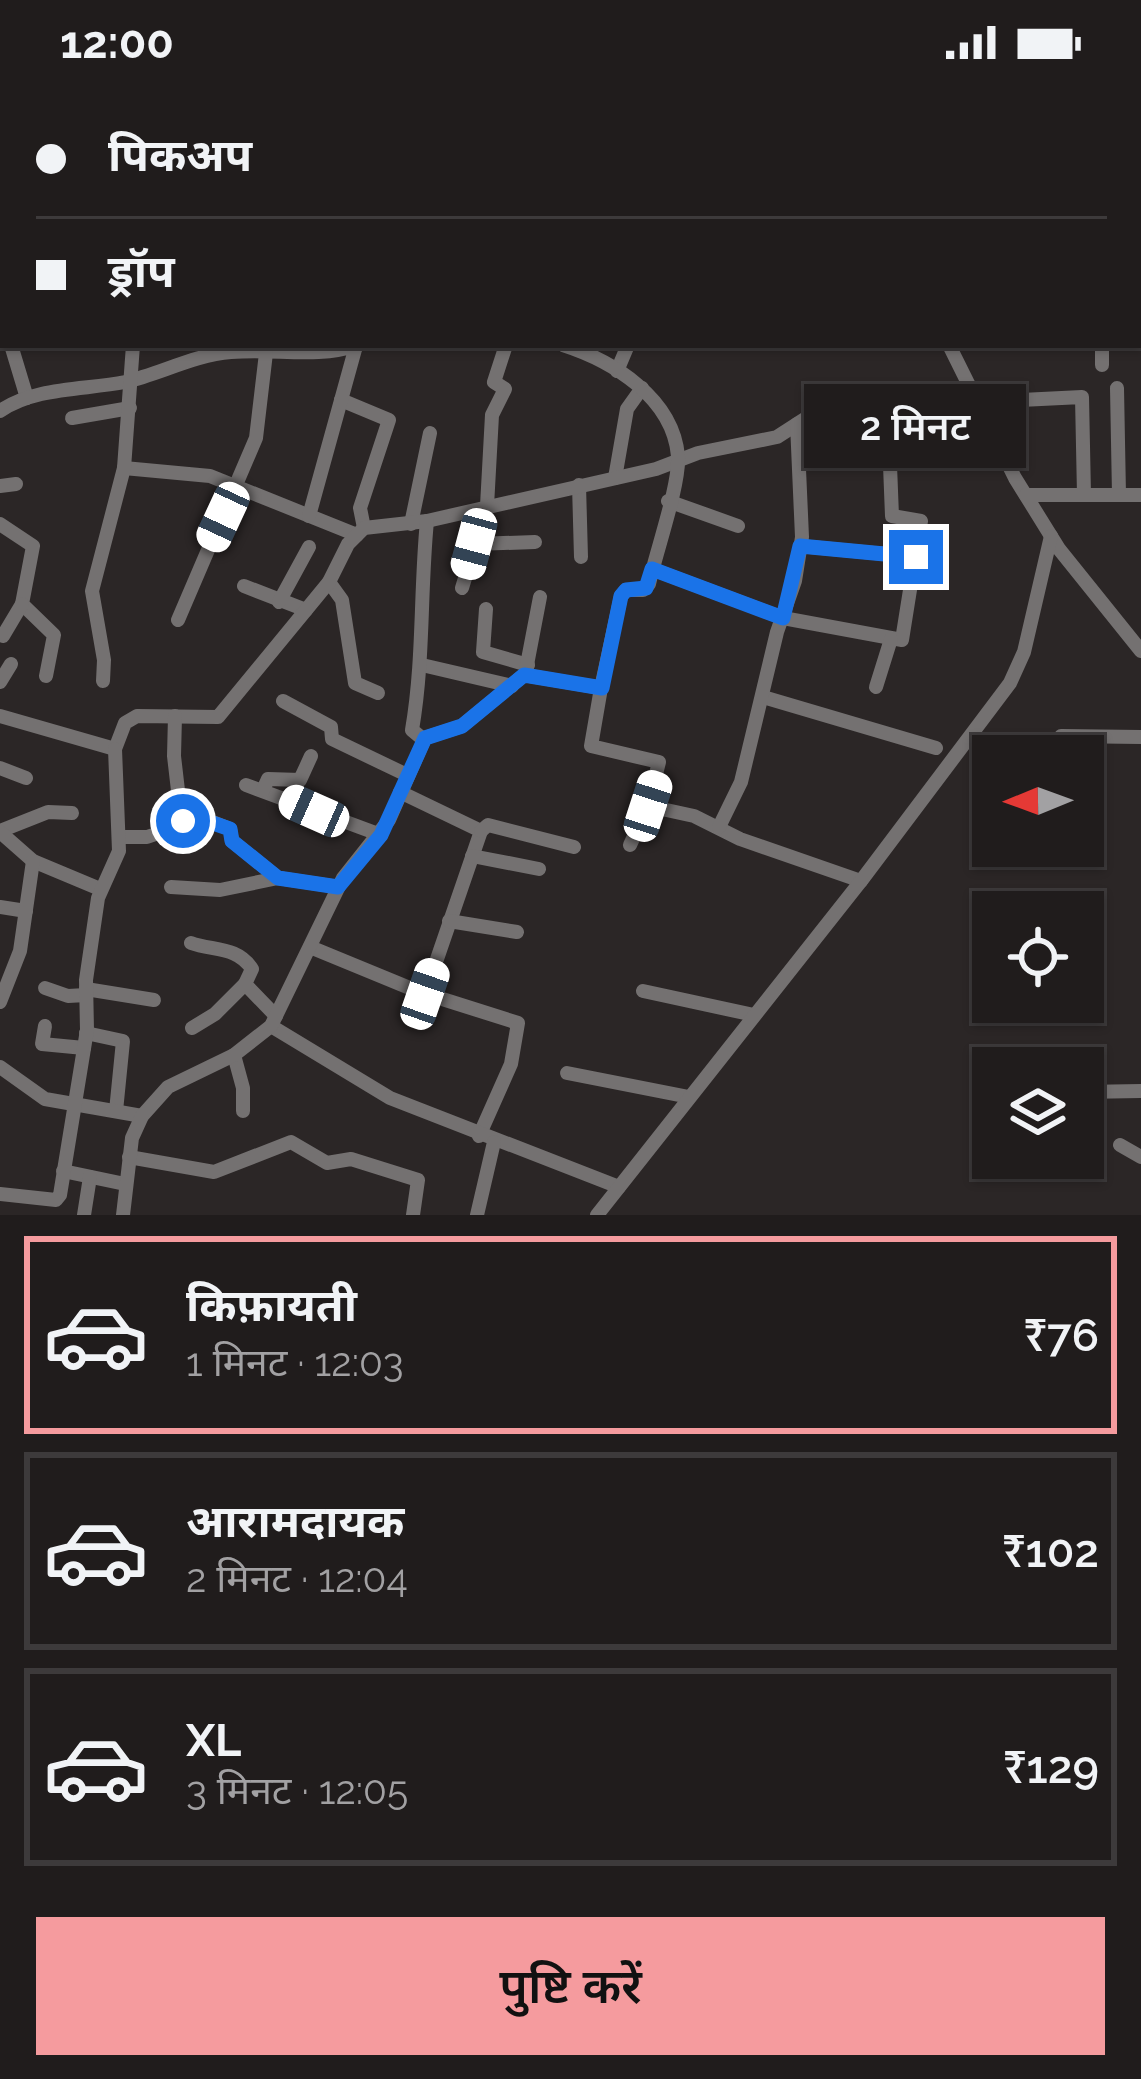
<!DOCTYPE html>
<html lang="hi">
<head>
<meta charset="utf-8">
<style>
  body { margin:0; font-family:Raleway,"Noto Sans Devanagari",sans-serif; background:#2d2929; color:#f1f3f6; height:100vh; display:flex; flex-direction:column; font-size:45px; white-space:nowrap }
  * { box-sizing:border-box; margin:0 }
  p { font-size:39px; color:#a2a1a3 }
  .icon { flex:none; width:66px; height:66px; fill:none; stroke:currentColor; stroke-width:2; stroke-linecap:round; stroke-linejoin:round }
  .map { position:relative; height:1131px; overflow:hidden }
  .details { display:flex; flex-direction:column; background:#201c1c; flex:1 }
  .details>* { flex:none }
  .banner { position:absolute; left:0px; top:0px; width:1143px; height:264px; box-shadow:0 3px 9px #0004,0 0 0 3px #3d3a3b; display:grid; align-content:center; height:264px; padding:0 36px; background:#201c1c }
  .needle { width:78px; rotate:269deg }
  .tools { position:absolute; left:972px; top:651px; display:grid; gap:24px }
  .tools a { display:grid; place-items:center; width:132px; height:132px; border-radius:0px; background:#201c1c; box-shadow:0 3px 9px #0004,0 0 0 3px #3d3a3b; font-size:60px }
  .end { position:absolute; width:54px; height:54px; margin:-27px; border:15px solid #1a73e8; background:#fff; box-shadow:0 0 0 6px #fff }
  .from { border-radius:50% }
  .bubble { position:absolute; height:84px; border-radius:0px; background:#201c1c; box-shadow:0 3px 9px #0004,0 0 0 3px #3d3a3b; font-size:39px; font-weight:600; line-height:84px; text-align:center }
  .car { position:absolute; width:36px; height:72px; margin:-36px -18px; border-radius:15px; box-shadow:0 0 9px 3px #0007; background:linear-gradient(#fff 24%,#345 0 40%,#fff 0 76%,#345 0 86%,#fff 0) }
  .banner b { display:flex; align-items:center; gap:42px; height:114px; font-size:45px }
  .banner b+b { border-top:3px solid #3d3a3b }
  .banner i { width:30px; height:30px; background:#f1f3f6 }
  ul { padding:21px 0 0; list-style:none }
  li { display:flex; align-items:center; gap:36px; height:198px; margin:0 24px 18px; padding:0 12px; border:6px solid #3d3a3b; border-radius:0px }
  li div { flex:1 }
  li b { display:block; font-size:45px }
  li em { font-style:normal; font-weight:600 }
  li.selected { border-color:#f59b9e }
  li>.icon { width:108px; height:108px; stroke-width:1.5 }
  .action { display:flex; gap:24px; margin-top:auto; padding:24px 36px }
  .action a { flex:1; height:138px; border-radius:0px; background:#f59b9e; color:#111; font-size:48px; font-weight:600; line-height:138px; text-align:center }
  .status { display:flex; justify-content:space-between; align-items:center; height:84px; padding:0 60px; background:#201c1c; direction:ltr }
  .status svg { height:33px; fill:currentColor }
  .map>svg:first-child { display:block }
</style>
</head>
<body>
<div class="status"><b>12:00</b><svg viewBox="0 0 49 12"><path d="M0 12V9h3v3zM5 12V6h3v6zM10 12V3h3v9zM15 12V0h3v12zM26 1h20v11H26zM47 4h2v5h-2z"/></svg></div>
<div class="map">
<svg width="1141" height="1131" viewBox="0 0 1141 1131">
  <rect width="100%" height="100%" fill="#2b2626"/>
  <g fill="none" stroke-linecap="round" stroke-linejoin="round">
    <g stroke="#747171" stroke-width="14">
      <path d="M614,0L630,3"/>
      <path d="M743,0V3"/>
      <path d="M830,0V3"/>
      <path d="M142,3V0"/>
      <path d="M277,3V0"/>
      <path d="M368,3L369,0"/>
      <path d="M523,3L524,0"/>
      <path d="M601,3L602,0"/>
      <path d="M858,3L860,0"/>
      <path d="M0,48L3,49"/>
      <path d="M1140,106L1141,105"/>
      <path d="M0,109H3"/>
      <path d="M1140,170H1141"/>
      <path d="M11,261L27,314"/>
      <path d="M949,261L1015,394L1059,465L1141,567"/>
      <path d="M1102,281V261"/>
      <path d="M617,287L628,261"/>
      <path d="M1117,304L1119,411"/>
      <path d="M341,316L389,336L360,424L364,444"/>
      <path d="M978,318L1082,313L1084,411"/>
      <path d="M0,327C35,303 84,306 125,298C160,290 194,271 231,268C278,264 313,275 359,261"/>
      <path d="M72,334L130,324"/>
      <path d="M124,384L210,392L357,451"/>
      <path d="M615,394L627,325L642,304"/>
      <path d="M579,401L581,473"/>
      <path d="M0,402L16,400"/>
      <path d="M1026,411H1141"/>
      <path d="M668,417L738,442"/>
      <path d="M309,432L356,262"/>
      <path d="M0,440L33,462L22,520L54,551L46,592"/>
      <path d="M411,440L430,349"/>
      <path d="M474,460L535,458"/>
      <path d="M800,462L916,473"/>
      <path d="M652,485L783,534L902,556L921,437L892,432L888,330"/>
      <path d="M329,498L342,516L355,599L378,609"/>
      <path d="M244,502L306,526"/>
      <path d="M462,504L487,422L492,331L505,305L494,298L506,261"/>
      <path d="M279,518L309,463"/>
      <path d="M486,525L483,568L528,581"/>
      <path d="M178,536L256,354L266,269"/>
      <path d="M3,552L22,520"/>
      <path d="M422,581L512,602"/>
      <path d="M526,586L540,513"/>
      <path d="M103,597L104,576L92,507L124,384L133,261"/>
      <path d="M0,598L11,580"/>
      <path d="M876,603L891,555"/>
      <path d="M601,604L591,662L659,678L648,722L694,732L740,755L861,797"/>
      <path d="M763,613L936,664"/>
      <path d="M283,617L331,643L332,655L407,691"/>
      <path d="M0,632L115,665L125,639L137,632L218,633L329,498L348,460L364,444L427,437L656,385L698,369L777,353L808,333L982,326"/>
      <path d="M1061,652L1141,653"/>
      <path d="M424,656L412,646C424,576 420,508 427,437"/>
      <path d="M0,684L26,694"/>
      <path d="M246,701L381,751"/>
      <path d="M263,706L268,695L300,696L311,672"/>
      <path d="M400,708L481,747L425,910"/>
      <path d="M183,735L210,737L230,745L232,757L278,794"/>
      <path d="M719,743L741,698L777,548L795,497L802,453L797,340"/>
      <path d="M0,747L48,728L72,729"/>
      <path d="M481,747L488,741L574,763"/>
      <path d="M0,748L33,777L100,805"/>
      <path d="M120,753H147L182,741L174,672L175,632"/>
      <path d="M630,761L648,722"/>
      <path d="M472,772L539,785"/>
      <path d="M171,803L220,806L278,794L338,803"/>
      <path d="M0,823L26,827"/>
      <path d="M449,837L517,848"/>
      <path d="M191,859C213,867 237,862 252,885L245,900L276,932"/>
      <path d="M310,863L417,907L518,939L511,980L479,1052"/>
      <path d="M45,904L68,912L86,911"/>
      <path d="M86,905L154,916"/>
      <path d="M643,907L754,931"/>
      <path d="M0,918L20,867L33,777"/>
      <path d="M45,942L42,960L84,964"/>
      <path d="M271,942L390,1014L619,1103"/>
      <path d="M192,944L215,930L245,900"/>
      <path d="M86,949L123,957L116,1027"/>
      <path d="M234,971L243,1004V1027"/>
      <path d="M0,983L45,1015L142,1032"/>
      <path d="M567,989L689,1013"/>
      <path d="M1083,1008L1141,1007"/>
      <path d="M1120,1061L1141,1073"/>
      <path d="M129,1073L214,1088L291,1058L327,1079L351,1075L418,1096L413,1131"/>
      <path d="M63,1087L125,1100"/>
      <path d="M0,1110L56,1116L60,1111L87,946L86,896L98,814L119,767L115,665"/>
      <path d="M84,1131L90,1093"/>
      <path d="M123,1131L132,1054L142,1032L168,1003L234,971L271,942L343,794L389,736L425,654L462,642L524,591L601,604L621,512L626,506H643L649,500C656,468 680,400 678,372C673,314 613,277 563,261"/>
      <path d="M477,1131L494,1058"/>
      <path d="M597,1131L861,797L1010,599L1024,568L1051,452"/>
    </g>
  </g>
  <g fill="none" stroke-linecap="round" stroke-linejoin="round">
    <path stroke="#1a73e8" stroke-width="15" d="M183,737L201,735L230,745L232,757L278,794L338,803L381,751L425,654L462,642L524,591L602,604L621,512L626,506L646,504L652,485L783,534L800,462L916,473"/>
  </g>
</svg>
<div class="tools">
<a><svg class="needle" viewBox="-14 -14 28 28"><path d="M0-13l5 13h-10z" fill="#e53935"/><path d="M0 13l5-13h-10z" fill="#a2a1a3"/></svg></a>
<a><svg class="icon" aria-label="locate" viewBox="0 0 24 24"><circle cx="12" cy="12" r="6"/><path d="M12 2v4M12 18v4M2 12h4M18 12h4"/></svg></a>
<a><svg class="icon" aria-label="layers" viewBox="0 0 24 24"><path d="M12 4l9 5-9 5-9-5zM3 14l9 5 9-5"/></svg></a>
</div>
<i class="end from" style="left:183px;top:737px"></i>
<i class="end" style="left:916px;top:473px"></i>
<div class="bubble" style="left:804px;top:300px;width:222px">2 मिनट</div>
<i class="car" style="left:223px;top:433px;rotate:205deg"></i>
<i class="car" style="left:474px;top:460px;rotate:195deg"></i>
<i class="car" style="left:648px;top:722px;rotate:18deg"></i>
<i class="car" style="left:314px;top:727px;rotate:294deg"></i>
<i class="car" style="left:425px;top:910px;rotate:19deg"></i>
<div class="banner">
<b><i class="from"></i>पिकअप</b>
<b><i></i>ड्रॉप</b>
</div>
</div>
<section class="details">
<ul>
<li class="selected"><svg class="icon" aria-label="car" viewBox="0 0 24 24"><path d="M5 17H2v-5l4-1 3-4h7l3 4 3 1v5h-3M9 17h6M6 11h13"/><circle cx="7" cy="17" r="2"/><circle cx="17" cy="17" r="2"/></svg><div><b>किफ़ायती</b><p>1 मिनट · 12:03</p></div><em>₹76</em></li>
<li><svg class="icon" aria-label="car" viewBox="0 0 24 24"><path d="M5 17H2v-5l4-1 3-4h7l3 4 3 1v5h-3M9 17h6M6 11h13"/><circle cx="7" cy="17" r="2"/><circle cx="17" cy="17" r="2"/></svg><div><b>आरामदायक</b><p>2 मिनट · 12:04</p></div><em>₹102</em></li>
<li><svg class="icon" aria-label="car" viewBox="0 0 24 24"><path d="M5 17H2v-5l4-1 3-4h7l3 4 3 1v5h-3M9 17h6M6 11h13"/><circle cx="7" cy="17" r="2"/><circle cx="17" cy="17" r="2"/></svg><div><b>XL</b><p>3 मिनट · 12:05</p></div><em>₹129</em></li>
</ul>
<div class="action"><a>पुष्टि करें</a></div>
</section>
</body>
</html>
